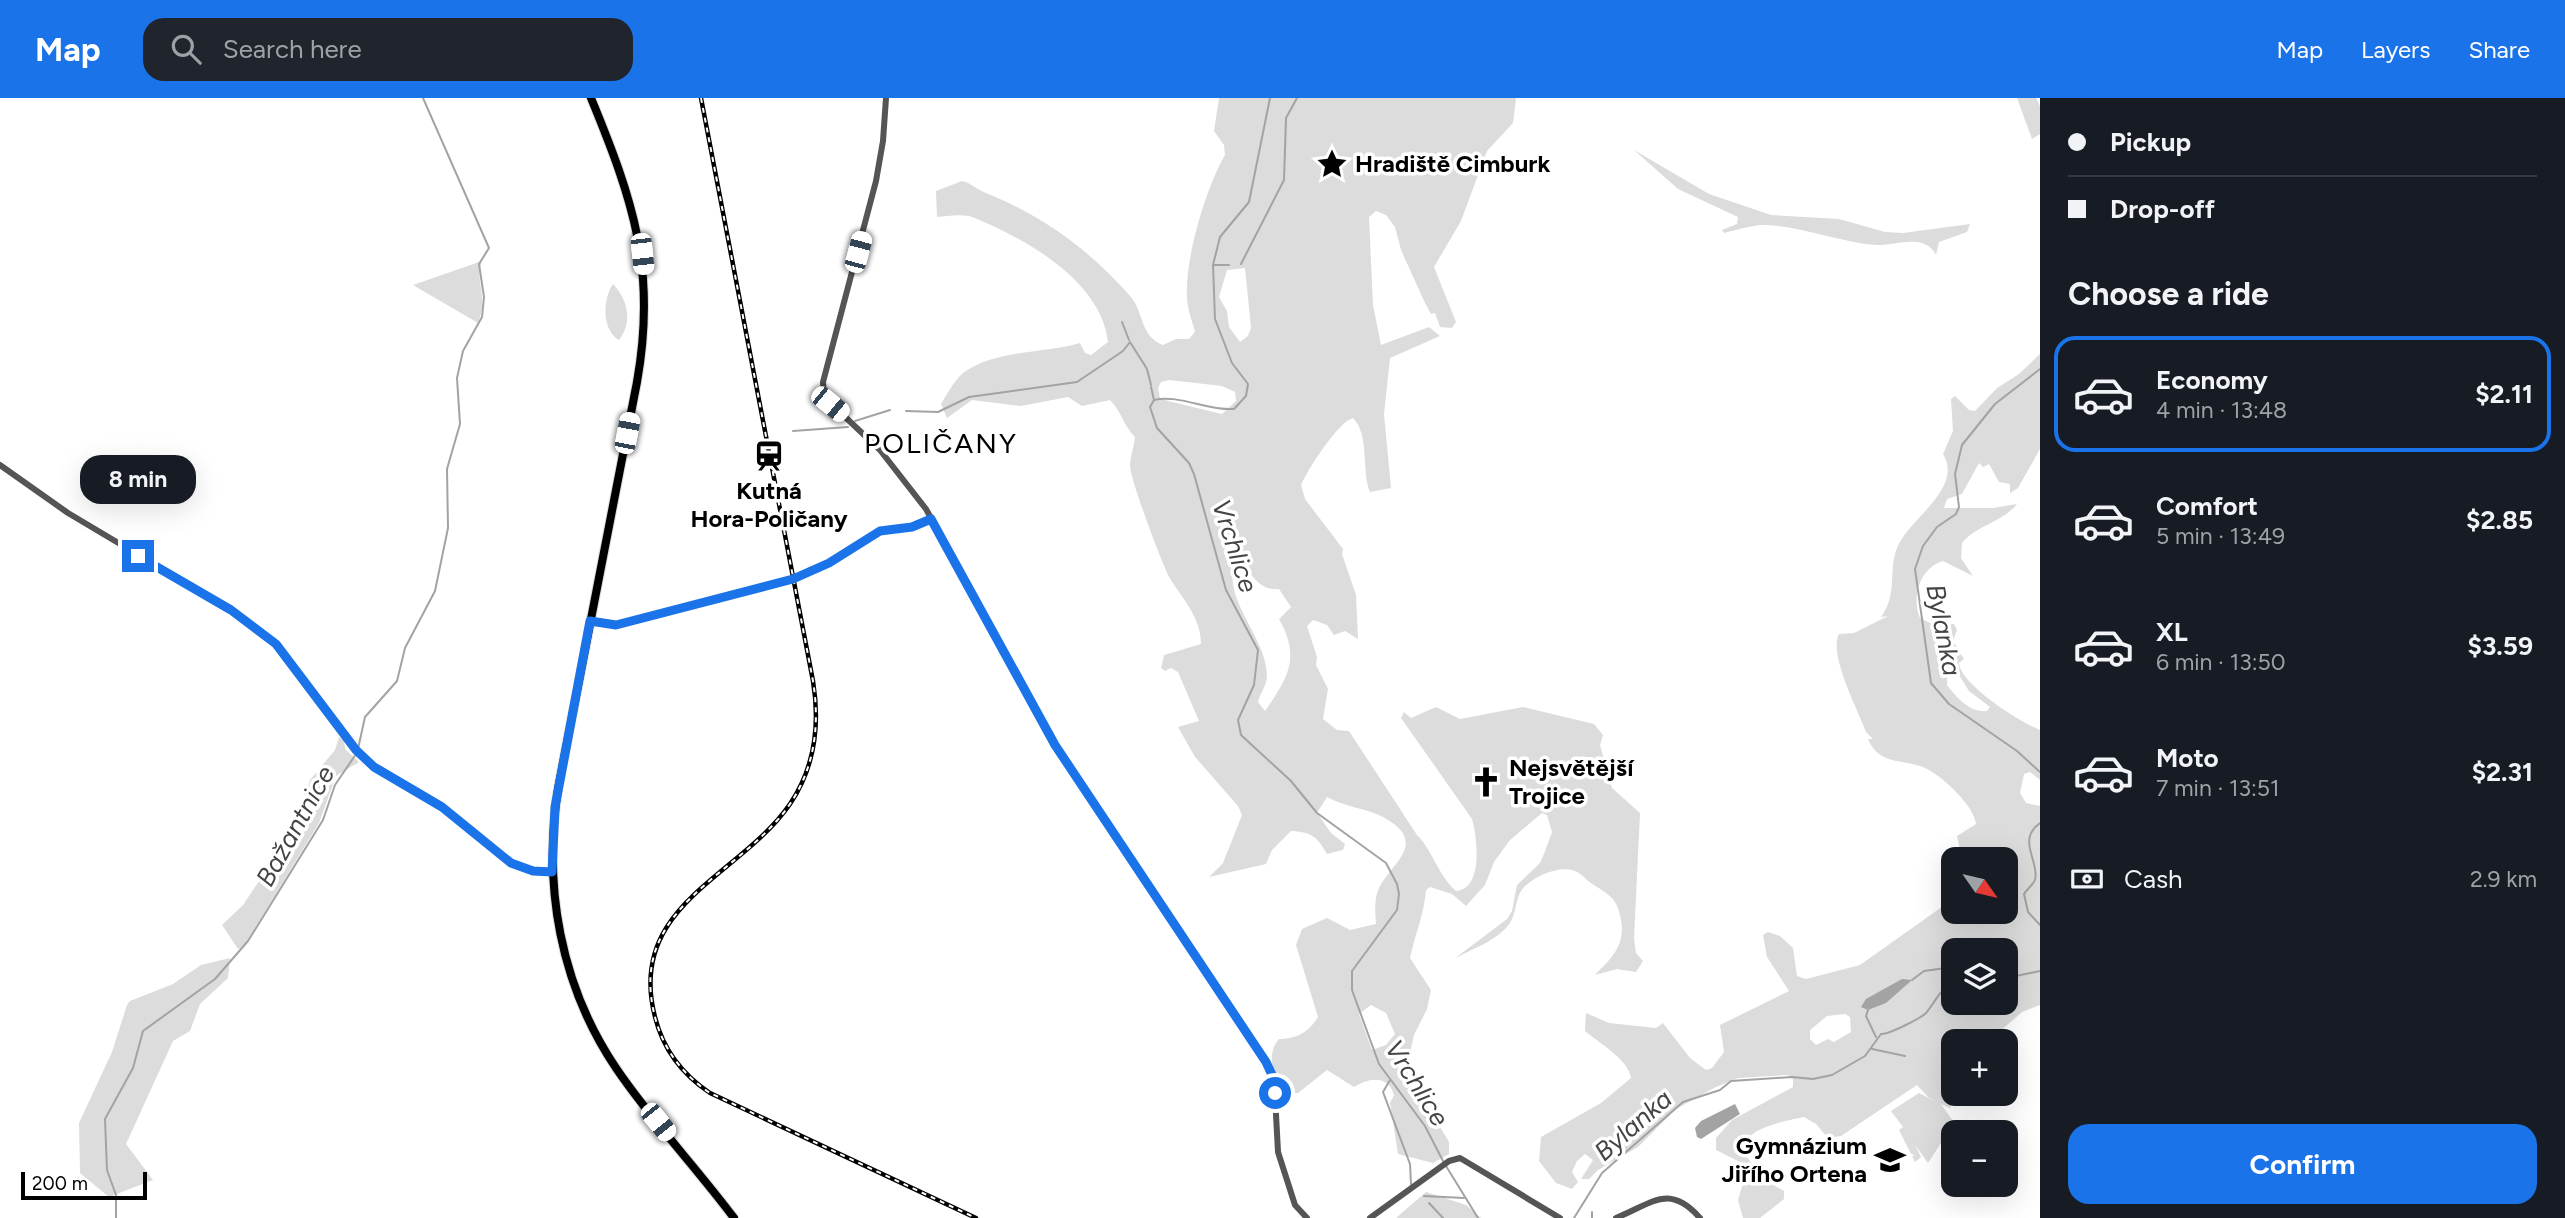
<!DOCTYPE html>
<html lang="en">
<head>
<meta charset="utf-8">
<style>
  body { margin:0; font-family:Figtree,sans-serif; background:#20242c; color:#f1f3f6; height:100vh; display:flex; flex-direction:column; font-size:26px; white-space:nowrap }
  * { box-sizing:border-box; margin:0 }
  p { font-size:23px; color:#9ea1a6 }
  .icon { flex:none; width:38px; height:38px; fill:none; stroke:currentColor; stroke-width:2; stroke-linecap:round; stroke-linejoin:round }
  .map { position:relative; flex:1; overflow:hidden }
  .drawer { display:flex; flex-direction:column; background:#171b24; width:525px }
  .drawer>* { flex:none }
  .banner { display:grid; align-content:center; height:154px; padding:0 28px; background:#171b24 }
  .needle { width:46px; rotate:124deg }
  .tools { position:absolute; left:1941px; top:749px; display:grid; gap:14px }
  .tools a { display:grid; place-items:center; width:77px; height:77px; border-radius:14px; background:#171b24; box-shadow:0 7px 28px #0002; font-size:35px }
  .scale { position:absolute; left:21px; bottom:18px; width:126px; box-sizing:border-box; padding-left:7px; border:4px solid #000; border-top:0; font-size:19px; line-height:24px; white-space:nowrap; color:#000; -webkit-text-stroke:5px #fff; paint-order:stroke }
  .end { position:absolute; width:32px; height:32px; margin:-16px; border:9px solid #1a73e8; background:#fff; box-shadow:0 0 0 4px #fff }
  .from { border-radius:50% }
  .bubble { position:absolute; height:49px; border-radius:21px; background:#171b24; box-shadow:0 7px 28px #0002; font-size:23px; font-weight:700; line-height:49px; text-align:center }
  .car { position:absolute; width:21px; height:42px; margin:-21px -10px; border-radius:9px; box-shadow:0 0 5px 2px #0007; background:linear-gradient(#fff 24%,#345 0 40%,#fff 0 76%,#345 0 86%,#fff 0) }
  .banner b { display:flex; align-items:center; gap:24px; height:66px; font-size:26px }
  .banner b+b { border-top:2px solid #363941 }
  .banner i { width:18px; height:18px; background:#f1f3f6 }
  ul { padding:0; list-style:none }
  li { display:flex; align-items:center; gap:21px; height:116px; margin:0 14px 10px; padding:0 14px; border:4px solid transparent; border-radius:21px }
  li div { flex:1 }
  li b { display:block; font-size:26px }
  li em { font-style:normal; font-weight:700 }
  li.selected { border-color:#1a73e8 }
  li>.icon { width:63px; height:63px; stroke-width:1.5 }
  h2 { padding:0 28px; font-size:32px; line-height:84px }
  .pay { display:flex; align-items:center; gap:18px; height:77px; padding:0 28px; font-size:26px }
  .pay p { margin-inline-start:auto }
  .button { display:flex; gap:14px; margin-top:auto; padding:14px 28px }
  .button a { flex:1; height:80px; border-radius:21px; background:#1a73e8; color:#fff; font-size:28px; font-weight:700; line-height:80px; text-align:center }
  header { display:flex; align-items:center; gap:42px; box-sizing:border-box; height:98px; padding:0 35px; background:#1a73e8; color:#fff }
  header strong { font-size:33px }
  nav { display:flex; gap:38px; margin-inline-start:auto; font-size:24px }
  .search { width:490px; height:63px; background:#20242c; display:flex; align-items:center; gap:18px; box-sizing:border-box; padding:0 24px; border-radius:21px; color:#9ea1a6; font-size:26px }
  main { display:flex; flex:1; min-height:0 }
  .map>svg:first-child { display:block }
</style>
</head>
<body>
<header>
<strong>Map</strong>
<div class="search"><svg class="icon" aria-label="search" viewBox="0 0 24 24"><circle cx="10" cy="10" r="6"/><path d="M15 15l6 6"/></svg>Search here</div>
<nav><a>Map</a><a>Layers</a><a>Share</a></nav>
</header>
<main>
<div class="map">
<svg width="2040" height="1120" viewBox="0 0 2040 1120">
  <rect width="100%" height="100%" fill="#fff"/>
  <g fill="#dcdcdc" fill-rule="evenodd">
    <path d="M1219,0H1516L1513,25L1487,53L1461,123L1434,169L1456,224L1452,230L1440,229L1435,215L1431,216L1425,205L1401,152L1395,129L1386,117L1376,113L1369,119L1373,207L1381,247L1429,229L1440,238L1390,260L1384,316L1391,390L1370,394C1361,372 1370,337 1353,320C1338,324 1308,371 1301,387L1305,401L1343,451L1342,456L1356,497L1358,541L1345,533L1334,537L1327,527L1313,522L1307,528L1317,559L1316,567L1328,591L1323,621L1337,632L1349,633L1417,737C1433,753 1438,777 1456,793C1484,791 1477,738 1472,721L1401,620L1404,614L1411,620L1436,609L1460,621L1523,609L1594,626L1603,637L1600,647L1612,690L1640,715L1634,841L1636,855L1643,863L1636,874L1617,871L1595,877C1614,858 1627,845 1620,817C1616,797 1602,793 1588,783C1584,779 1580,775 1575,773C1559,766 1525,781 1519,797C1514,810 1516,820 1505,831C1490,846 1471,851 1454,861L1507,821L1512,813L1517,787L1540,765L1544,756L1552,734L1547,717L1542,715L1510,742L1494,764L1485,787L1466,808L1452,796L1430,789L1426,792C1424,817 1415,836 1410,860L1431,892L1427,911L1414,937L1406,972L1449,1044V1056L1433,1065L1398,1056L1390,1005L1394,997C1388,976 1368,980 1354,989L1327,972L1298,995L1280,996C1275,978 1265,957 1279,941C1296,941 1308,935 1318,919L1296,847L1302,831L1327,820L1350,832L1376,826C1375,814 1374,799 1380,788C1393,764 1429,744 1383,719C1366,710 1344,709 1327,699L1317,715L1331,735L1345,746L1343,752L1327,756C1317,738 1311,734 1291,733L1272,752L1266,766L1209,779L1223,765L1242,717L1238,708L1195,659L1178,629L1199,623L1178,574L1171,570L1165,573L1161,570L1164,557L1201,546C1201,519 1182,500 1169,479C1162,465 1129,379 1130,366C1131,357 1134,348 1135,339C1123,327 1122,314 1110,302L1082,308L1068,299L1021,308L972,302L947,320L941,306C947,296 954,283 963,275C996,251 1043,256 1080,245L1085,255L1091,257L1108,244C1101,182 1025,141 975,120C964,115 948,118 937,119L936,93L962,83C971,85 978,92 986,95C1043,118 1090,152 1131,199C1144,215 1140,238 1163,247L1176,241H1189L1195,234C1193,225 1189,216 1188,208C1181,171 1206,89 1225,57L1224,47L1214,33ZM1245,170L1251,230L1248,238L1240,244L1229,229L1227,213L1219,199L1227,172ZM1169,282L1222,288L1235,294L1236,303L1222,316L1168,303L1160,300L1158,290L1161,284ZM1238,469L1245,470C1257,482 1260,492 1279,491L1291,509L1279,521C1301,560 1288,580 1265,613L1258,604C1260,595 1267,587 1267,578C1267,542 1228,507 1233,473ZM1371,907L1386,915L1395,936L1386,947L1372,952L1359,916Z"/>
    <path d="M2017,0H2036L2040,8V36L2032,41Z"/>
    <path d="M1634,52L1709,96L1771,117L1839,121L1885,134L1903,135L1970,126L1967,134L1939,144L1936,157C1925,134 1895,148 1876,147C1838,144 1799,127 1762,127C1749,128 1736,132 1724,135L1722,132L1737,126L1738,119L1678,91Z"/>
    <path d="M482,163C474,183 489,197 478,225L413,187Z"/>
    <path d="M613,186C628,202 633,224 619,242C601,232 603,200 613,186Z"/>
    <path d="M2040,256V351L2018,390L2010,395V386L1999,384L1989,366L1983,369L1979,365L1962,396L1947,401L1944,410H1993L2017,406C2003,424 1977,427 1962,445L1961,460L1973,478L1943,463C1920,470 1911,499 1920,520L1932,526H1954L1957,532L1953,543L1964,561L1959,565C1961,587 2020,624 2040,632V682L2030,674L2024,676L2020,695L2026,705L2040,708V907L2022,914L1989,943H1953V996H1958L1950,1010L1941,1006L1953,1023L1952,1028L1928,1065L1915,1047L1921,1059L1915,1064L1899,1032L1903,1029L1891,1013L1919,995L1940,1006L1928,999L1917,987L1841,1038L1828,1040L1816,1026L1804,1019C1786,1023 1746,1029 1742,1051L1761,1080L1784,1093V1101L1760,1120H1743L1738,1102L1746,1075L1740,1064L1716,1052V1040L1732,1022L1793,989V981L1788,977L1738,980L1716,989L1676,1011L1638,1049L1598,1072L1589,1081H1581L1593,1062L1585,1056L1577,1063L1572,1074L1578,1084L1572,1091L1556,1085L1539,1063L1541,1039L1601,1005L1631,980C1629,962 1598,944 1585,933L1586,915L1609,925L1656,930L1663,925L1690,960L1706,972L1712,970L1724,954L1720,927L1789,893L1767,859L1763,837L1768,834L1780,838L1793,850L1797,878L1806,881L1860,867L1953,801V814H2006V761H1962L1957,738L1976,726C1974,708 1945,681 1929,672C1906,659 1880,670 1868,641H1873L1866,634C1858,612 1828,556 1839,536L1854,535L1888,518L1881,519C1898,497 1888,472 1897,450C1908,421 1964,391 1943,356L1953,333L1951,301L1955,298L1969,312L1975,313L1997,290L2019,276ZM1952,566L1969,593L1990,609L1987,613C1970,615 1956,599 1947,587L1948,567ZM1953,852H2006V905H1953ZM1845,916L1850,919L1851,934L1834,944L1828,941L1816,947L1810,941V932L1827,918Z"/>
    <path d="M339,639L344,642L345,651L359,664L336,678L319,725L244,848L238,851L222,827L243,807L298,725L310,682L335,652Z"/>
    <path d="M230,860L228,880L200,906L190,933L173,943L126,1046L153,1082L109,1099L80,1075L79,1025L112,954L127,907L130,903L173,886L201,867Z"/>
    <path d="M1426,1094L1466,1107L1481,1120H1396Z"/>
  </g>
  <g fill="#a3a3a3">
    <path d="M1902,881L1912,882L1886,905L1868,912L1861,909L1866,901Z"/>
    <path d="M1735,1006L1740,1016L1701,1041L1697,1039L1695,1030L1701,1023Z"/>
  </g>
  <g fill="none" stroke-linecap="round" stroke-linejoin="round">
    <g stroke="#a3a3a3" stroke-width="2">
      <path d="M1270,0L1249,104L1220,139L1213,167L1215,221L1232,265L1248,286L1246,298L1234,311C1208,313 1179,296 1154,302L1150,309L1157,330L1189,365L1194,376L1226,492L1258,552L1254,587L1238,622L1241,637L1291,683L1317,715L1386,765L1397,786L1399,796L1397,812L1352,873V892L1379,966L1425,1028L1443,1063"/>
      <path d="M1241,166L1284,82L1286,20L1297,0"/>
      <path d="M1213,167H1229"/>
      <path d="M1122,224L1129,242"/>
      <path d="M2040,271L1995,306L1962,347L1955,376L1959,409L1956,416L1937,429L1923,448L1915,471L1931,585L1949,606L2017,653L2040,674"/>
      <path d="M1151,289L1154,302"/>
      <path d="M906,313L938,314L969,299L1077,284L1123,253L1130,244L1147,271L1151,287"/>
      <path d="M855,323L890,312"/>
      <path d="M793,333L848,329"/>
      <path d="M358,651L365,619L397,583L405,550L435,493L448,430L447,371L460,326L457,280L463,253L482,219L484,199L479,166L489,150L423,0"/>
      <path d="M2040,725C2016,742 2040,764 2035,782C2033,787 2027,791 2024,796L2028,814L2040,827"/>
      <path d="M2006,880L2040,873"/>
      <path d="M1912,882L1924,873L1953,869"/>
      <path d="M1868,912L1866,918L1876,939"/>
      <path d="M1872,951L1905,958"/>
      <path d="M1390,982L1383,994L1410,1066L1411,1086"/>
      <path d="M1446,1068L1478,1120"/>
      <path d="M1424,1098L1464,1100"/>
      <path d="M1429,1105L1443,1120"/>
      <path d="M116,1120V1097L107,1072L105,1021L133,970L143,933L215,881L248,843L323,722L335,687L356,656"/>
      <path d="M1574,1120L1602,1075L1683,1004L1720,992L1731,983L1792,979L1813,981L1832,977L1865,958L1881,936C1888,937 1921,920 1926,915C1935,905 1939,891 1953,887"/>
      <path d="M1592,1120V1114"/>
    </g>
    <g stroke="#dbdbdb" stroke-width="10">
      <path id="major" d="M591,0C633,102 657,172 637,284L558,691C543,788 560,887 616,970C651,1022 696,1069 734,1120"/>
    </g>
    <g stroke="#555" stroke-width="6">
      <path d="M886,0L883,43L876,83L823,284L824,299L880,352L926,411L1055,647L1266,964L1274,979L1278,1054L1295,1107L1307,1120"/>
      <path d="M0,367L68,415L231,512L276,546L356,652L374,669L449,714L511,765L533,773L552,774"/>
      <path d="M590,523L616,527L793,481L829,465L880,433L912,429L931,421"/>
      <path d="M1370,1120L1449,1063L1460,1060L1560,1120"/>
      <path d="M1616,1120C1653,1105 1669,1085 1700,1120"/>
    </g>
    <use href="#major" stroke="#000" stroke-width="8"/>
    <g stroke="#000" stroke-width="4.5">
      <path id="rail" d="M701,0L813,583C820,626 815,669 790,706C740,779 626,807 655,919C663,951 683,977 710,995L976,1120"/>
    </g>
    <use href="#rail" stroke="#fff" stroke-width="2" stroke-dasharray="5" stroke-linecap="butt"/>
  </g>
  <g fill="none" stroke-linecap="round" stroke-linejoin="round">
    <path stroke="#1a73e8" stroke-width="9" d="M138,458L231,512L276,546L356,652L374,669L442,709L511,765L533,773L552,774L555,709L590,523L616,527L793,481L829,465L880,433L912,429L931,421L1055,647L1266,964L1273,979L1275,995"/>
  </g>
  <defs>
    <g id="sight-bare" transform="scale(2.415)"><path d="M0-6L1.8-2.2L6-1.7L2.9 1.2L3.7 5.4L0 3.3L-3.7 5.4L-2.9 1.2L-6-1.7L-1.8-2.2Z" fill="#000" stroke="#fff" stroke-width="2.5" paint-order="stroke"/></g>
    <g id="station-bare" transform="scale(2.415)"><path d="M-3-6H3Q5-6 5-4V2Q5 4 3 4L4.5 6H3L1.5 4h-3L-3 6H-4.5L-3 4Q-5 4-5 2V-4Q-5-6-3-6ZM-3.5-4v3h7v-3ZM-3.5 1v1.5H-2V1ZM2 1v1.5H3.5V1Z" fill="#000" stroke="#fff" stroke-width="2.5" paint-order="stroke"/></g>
    <g id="church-bare" transform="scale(2.415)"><path d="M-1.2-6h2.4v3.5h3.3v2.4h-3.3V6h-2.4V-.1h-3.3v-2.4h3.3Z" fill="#000" stroke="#fff" stroke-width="2.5" paint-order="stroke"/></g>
    <g id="university-bare" transform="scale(2.415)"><path d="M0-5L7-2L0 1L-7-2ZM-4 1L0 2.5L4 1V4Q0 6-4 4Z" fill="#000" stroke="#fff" stroke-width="2.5" paint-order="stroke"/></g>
  </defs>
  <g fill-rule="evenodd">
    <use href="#sight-bare" x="1332" y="66"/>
    <use href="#station-bare" x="769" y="358"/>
    <use href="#church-bare" x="1486" y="684"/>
    <use href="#university-bare" x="1890" y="1062"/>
  </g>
  <g text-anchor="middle" stroke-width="7" stroke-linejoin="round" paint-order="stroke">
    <g font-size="24" font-weight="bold" fill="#000" stroke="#fff" text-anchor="start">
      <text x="1355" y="74">Hradiště Cimburk</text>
      <text x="769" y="401" text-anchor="middle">Kutná<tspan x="769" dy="28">Hora-Poličany</tspan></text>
      <text x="1509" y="678">Nejsvětější<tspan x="1509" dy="28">Trojice</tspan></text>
      <text x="1867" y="1056" text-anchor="end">Gymnázium<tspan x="1867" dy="28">Jiřího Ortena</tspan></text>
    </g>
    <g font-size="26" font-style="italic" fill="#444" stroke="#fff">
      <text transform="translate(1235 448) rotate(72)" y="9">Vrchlice</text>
      <text transform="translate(1944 532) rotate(79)" y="9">Bylanka</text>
      <text transform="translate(295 728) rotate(-61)" y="9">Bažantnice</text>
      <text transform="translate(1417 985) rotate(58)" y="9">Vrchlice</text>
      <text transform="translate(1633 1027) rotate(-41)" y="9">Bylanka</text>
    </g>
    <g font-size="28" letter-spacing="2" fill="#000" stroke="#fff">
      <text x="941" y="355">POLIČANY</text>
    </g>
  </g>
</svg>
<div class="tools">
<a><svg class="needle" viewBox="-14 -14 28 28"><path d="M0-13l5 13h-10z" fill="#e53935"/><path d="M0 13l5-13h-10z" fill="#9ea1a6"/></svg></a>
<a><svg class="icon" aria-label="layers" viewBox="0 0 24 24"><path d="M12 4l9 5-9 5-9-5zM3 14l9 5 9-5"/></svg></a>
<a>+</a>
<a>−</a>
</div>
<div class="scale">200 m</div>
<i class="end from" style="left:1275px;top:995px"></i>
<i class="end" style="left:138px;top:458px"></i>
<div class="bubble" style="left:80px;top:357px;width:116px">8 min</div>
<i class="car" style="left:858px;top:154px;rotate:15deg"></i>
<i class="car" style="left:642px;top:156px;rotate:174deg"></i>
<i class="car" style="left:830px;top:306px;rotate:129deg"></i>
<i class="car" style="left:627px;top:335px;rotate:11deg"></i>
<i class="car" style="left:658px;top:1024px;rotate:141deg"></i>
</div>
<section class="drawer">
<div class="banner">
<b><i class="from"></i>Pickup</b>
<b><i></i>Drop-off</b>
</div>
<h2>Choose a ride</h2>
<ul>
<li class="selected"><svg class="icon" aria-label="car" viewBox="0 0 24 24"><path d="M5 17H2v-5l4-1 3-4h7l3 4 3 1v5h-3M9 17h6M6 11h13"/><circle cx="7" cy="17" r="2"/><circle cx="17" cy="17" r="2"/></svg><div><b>Economy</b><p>4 min · 13:48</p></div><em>$2.11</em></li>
<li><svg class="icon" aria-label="car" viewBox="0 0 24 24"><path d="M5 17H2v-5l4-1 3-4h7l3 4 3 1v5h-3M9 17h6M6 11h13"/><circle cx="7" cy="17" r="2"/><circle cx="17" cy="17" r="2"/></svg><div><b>Comfort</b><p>5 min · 13:49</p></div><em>$2.85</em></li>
<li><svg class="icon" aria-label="car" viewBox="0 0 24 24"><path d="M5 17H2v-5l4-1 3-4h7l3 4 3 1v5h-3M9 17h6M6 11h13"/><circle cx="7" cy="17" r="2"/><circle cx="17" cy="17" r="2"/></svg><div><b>XL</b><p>6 min · 13:50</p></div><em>$3.59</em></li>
<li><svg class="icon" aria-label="car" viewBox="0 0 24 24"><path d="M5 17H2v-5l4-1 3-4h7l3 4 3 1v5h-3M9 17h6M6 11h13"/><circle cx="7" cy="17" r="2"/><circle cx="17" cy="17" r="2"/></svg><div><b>Moto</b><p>7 min · 13:51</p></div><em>$2.31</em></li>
</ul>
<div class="pay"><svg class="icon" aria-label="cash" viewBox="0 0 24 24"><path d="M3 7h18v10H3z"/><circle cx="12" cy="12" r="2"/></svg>Cash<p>2.9 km</p></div>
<div class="button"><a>Confirm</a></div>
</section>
</main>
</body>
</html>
